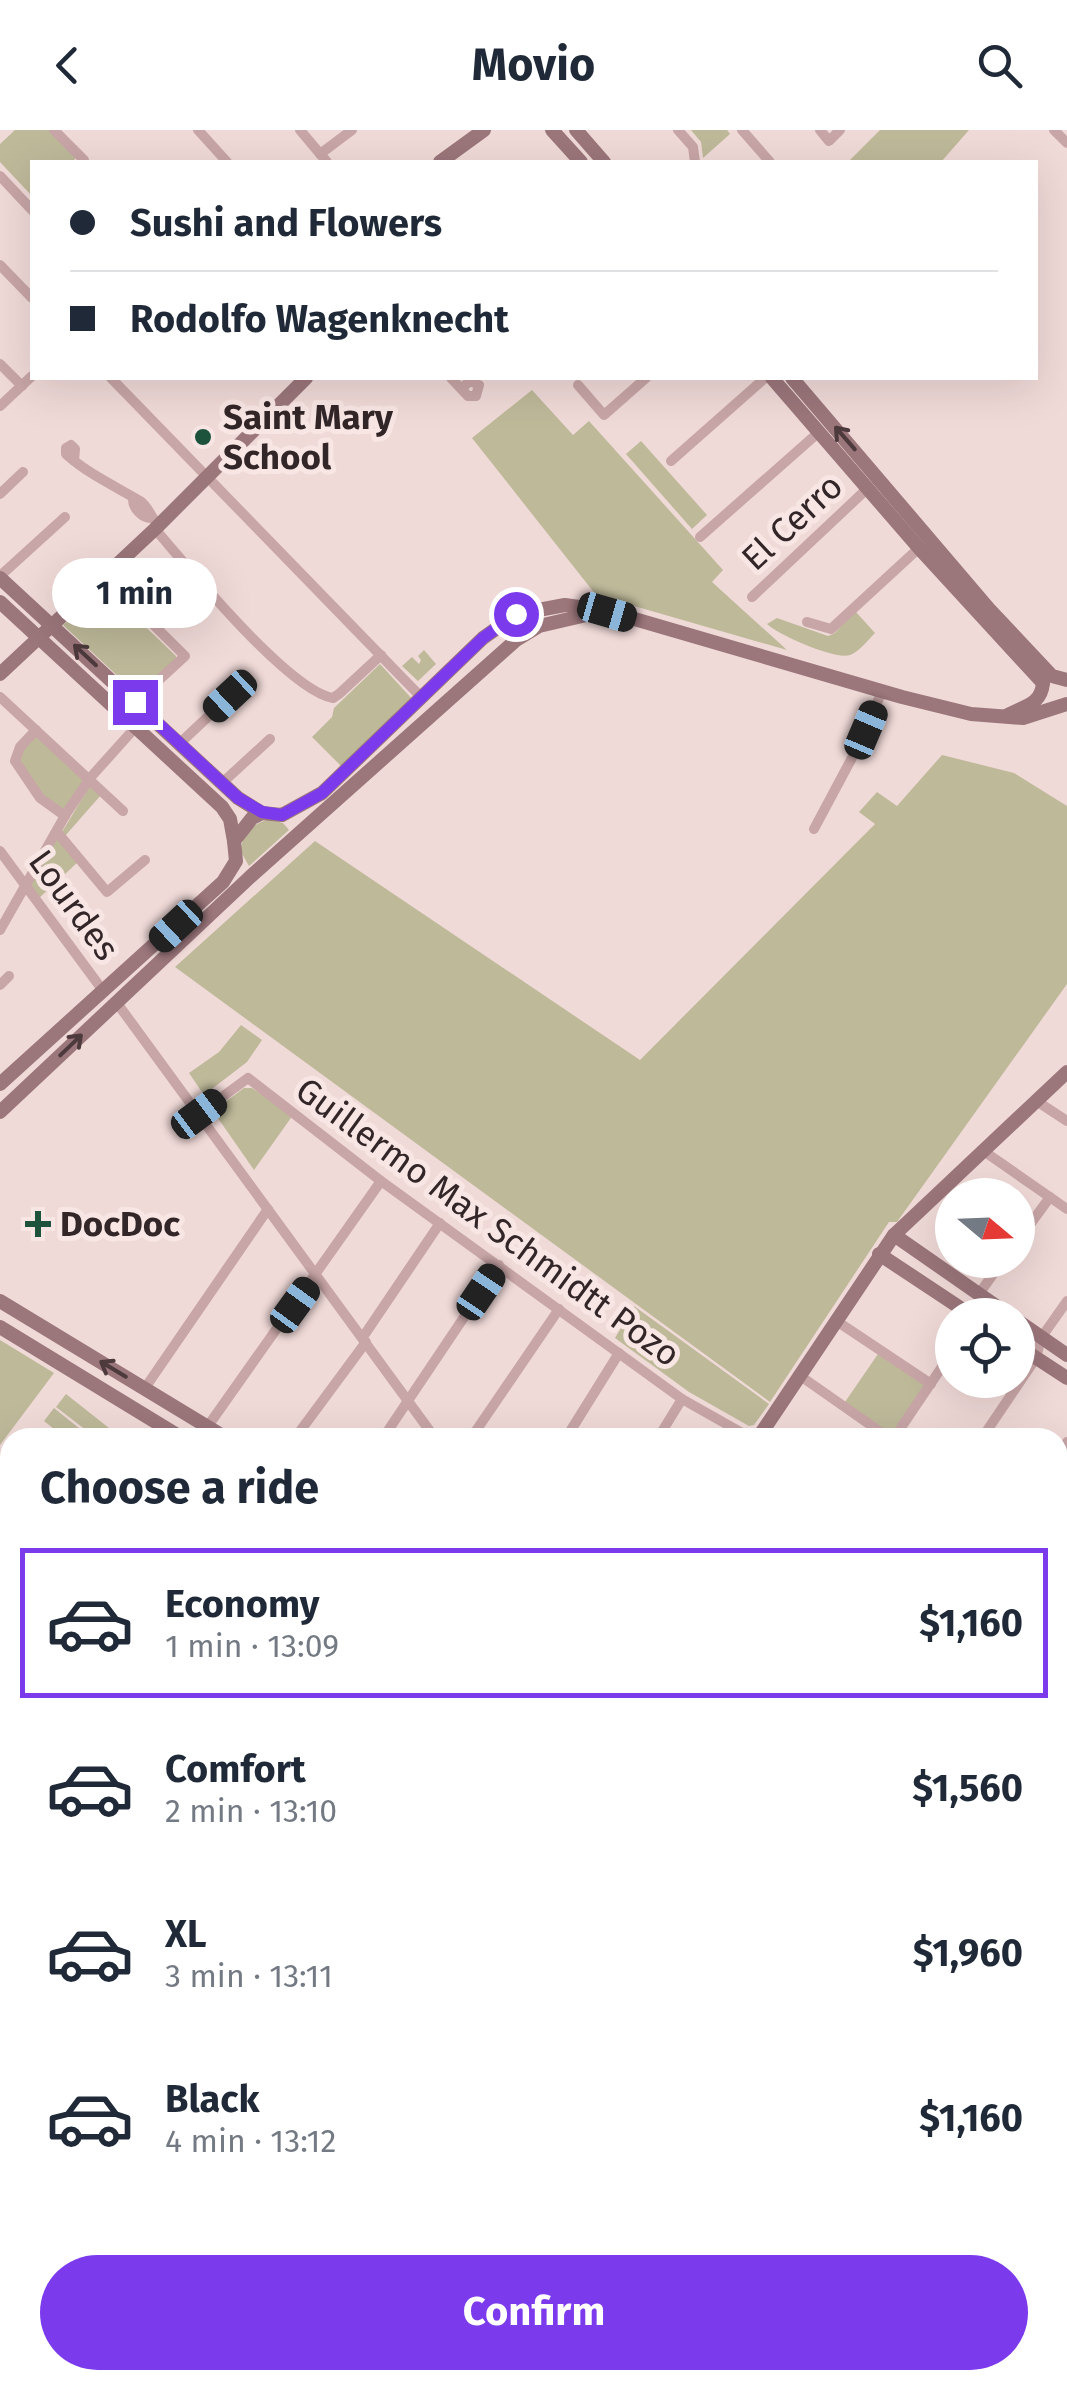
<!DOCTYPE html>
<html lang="en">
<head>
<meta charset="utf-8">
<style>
  body { margin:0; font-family:"Fira Sans",sans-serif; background:#f6f6f7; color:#1f2937; height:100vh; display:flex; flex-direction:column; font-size:38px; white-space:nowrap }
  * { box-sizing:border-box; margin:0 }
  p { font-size:32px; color:#747a83 }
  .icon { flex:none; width:55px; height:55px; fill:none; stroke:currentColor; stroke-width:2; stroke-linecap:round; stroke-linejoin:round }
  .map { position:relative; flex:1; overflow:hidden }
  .side { position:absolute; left:0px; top:1298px; width:1068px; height:962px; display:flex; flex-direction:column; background:#fff; border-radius:30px 30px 0 0; box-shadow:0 10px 40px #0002 }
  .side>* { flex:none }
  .top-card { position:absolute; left:30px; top:30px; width:1008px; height:220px; border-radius:0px; box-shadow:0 10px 40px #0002; display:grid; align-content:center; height:220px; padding:0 40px; background:#fff }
  .needle { width:65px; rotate:109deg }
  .fabs { position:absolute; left:935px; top:1048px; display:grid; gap:20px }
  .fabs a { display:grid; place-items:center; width:100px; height:100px; border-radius:50%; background:#fff; box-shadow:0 10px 40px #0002; font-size:50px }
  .end { position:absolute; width:45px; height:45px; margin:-22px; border:12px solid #7c3aed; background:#fff; box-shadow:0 0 0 5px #fff }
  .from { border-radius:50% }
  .bubble { position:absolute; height:70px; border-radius:35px; background:#fff; box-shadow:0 10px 40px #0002; font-size:32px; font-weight:700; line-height:70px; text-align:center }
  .car { position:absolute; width:30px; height:60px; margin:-30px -15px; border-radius:12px; box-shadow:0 0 8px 2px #0007; background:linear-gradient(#222 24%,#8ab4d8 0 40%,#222 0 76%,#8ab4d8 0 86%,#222 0) }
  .top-card b { display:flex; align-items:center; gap:35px; height:95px; font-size:38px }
  .top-card b+b { border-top:2px solid #e0e1e3 }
  .top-card i { width:25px; height:25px; background:#1f2937 }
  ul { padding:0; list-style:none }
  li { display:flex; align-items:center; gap:30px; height:150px; margin:0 20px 15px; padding:0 20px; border:5px solid transparent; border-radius:0px }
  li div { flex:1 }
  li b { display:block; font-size:38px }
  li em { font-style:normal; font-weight:700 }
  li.selected { border-color:#7c3aed }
  li>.icon { width:90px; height:90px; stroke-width:1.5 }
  h2 { padding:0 40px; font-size:45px; line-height:120px }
  .primary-button { display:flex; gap:20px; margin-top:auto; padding:20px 40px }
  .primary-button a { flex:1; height:115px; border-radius:60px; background:#7c3aed; color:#fff; font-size:40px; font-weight:700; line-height:115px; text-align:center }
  header { display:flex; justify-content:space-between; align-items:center; height:130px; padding:0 40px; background:#fff; font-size:45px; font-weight:700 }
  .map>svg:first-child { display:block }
</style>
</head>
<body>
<header><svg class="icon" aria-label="back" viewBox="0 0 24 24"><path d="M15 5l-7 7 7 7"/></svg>Movio<svg class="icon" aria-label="search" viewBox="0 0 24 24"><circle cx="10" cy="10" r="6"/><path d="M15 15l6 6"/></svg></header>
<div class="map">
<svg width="1067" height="2259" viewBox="0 0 1067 2259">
  <rect width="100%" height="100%" fill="#f0dad8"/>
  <g fill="#beb999">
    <path d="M15,0H50L76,28L72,32H32V66L0,32V14Z"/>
    <path d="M691,0H727L730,4L703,28L701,12Z"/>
    <path d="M880,0H969L941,32H848Z"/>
    <path d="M532,260L573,305L589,291L723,440L712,452L787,520L596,465L472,308Z"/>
    <path d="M641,311L707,385L692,399L626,324Z"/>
    <path d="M104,457L176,526V530L138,565L63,495Z"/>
    <path d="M855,481L875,503C868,510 859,522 850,525C834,530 779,505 767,494L777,488L828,506L835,503Z"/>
    <path d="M424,520L436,534L418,551L402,536L412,527L419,534L421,530L418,526Z"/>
    <path d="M380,534L414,571L342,637L312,607L332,587L334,578Z"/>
    <path d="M36,605L86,649L63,682L42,665L19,631L23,618Z"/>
    <path d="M942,625L1014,643L1067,676V854L897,1092H889L770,1272L175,837L315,711L640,930L875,694L859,682L877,662L897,676Z"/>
    <path d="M91,654L101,665L65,706L62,702Z"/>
    <path d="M270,689L283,693L289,700L249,736L241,722C241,704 253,693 270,689Z"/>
    <path d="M57,707L79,731L38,769L29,758Z"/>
    <path d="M241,895L262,910L247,932L204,965L189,943L219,922Z"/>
    <path d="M244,958H252L293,985L254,1040L213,981Z"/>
    <path d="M634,1176L769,1274L754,1295L749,1296L689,1262L615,1208Z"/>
    <path d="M0,1210L54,1243L0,1315Z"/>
    <path d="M878,1224L925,1255L892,1303L887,1304L845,1272Z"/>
    <path d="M66,1264L114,1302L109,1307H95L56,1277Z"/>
    <path d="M54,1278L90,1307H64L44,1291Z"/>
    <path d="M1067,1453V1517L1058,1510V1467Z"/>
  </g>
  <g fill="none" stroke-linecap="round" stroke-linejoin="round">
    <g stroke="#c8a5a6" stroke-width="10">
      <path d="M54,0L84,30L81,32"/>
      <path d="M198,0L227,32"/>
      <path d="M300,0L327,32"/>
      <path d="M678,0L693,17L695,32"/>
      <path d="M742,0L770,32"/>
      <path d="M820,0L829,11L840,0"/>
      <path d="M1054,0L1067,13"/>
      <path d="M320,24L352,0"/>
      <path d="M0,46L32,80"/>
      <path d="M0,135L32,168"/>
      <path d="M0,234L22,256"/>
      <path d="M111,248L422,568"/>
      <path d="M451,248L468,266H476L479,255L470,251L462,258"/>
      <path d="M578,255L604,285L646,248"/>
      <path d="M0,276L32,246"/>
      <path d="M74,331L75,319L71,315L66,318V324C88,344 115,356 140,371C149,377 151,388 159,396"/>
      <path d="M671,331L765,248"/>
      <path d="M0,364L23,342"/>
      <path d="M133,370C133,378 142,388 151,388"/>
      <path d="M155,399C189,438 288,560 333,568L339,564L381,525"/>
      <path d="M700,407L819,302"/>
      <path d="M0,446L65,387"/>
      <path d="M105,447L185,526L135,572"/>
      <path d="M752,467L869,357"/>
      <path d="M807,492L831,499L919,418"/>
      <path d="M0,567L123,681"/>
      <path d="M36,600L20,617L15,631L40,668L65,686"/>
      <path d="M179,614L230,566"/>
      <path d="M222,653L270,609"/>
      <path d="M814,699L861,611L882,561"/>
      <path d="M57,702L107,762L145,730"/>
      <path d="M0,721L104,862"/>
      <path d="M0,800L66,684L90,648L134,599"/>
      <path d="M0,855L9,846"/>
      <path d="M117,873L435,1308"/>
      <path d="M1038,972L1067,991"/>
      <path d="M199,984L248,948L381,1051L682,1269L751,1308"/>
      <path d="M985,1022L1067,1079"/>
      <path d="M1018,1111L1050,1067"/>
      <path d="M979,1164L1003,1130"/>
      <path d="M835,1190L931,1254"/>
      <path d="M363,1207L440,1093"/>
      <path d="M799,1245L889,1308"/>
      <path d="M145,1258L268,1079"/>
      <path d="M208,1296L381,1051"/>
      <path d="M295,1308L366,1212"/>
      <path d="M383,1308L499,1135"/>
      <path d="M471,1308L559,1179"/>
      <path d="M566,1308L619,1223"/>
      <path d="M658,1308L682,1269"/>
      <path d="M894,1308L952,1222"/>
      <path d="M982,1308L1036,1228L1041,1208L1067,1171"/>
      <path d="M1058,1325L1067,1312"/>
      <path d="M1058,1454L1067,1440"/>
      <path d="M7,1494L10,1490"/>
      <path d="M1058,1518L1067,1525"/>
      <path d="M0,1579L10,1588"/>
      <path d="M1058,1584L1067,1570"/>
      <path d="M0,1701L10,1688"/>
      <path d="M1058,1708L1067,1694"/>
      <path d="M0,1824L10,1817"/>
      <path d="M0,1859L10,1870"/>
      <path d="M0,1947L10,1940"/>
      <path d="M0,1988L10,1999"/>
      <path d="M239,2250L249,2259"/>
    </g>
    <g stroke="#9b767b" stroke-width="14">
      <path d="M552,0L581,32"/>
      <path d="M576,0L604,32"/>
      <path d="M440,32L484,0"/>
      <path d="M772,248L919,418L1043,553"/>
      <path d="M792,248L989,479L1052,546L1067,550"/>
      <path d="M0,448L238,668L262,683"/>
      <path d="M0,472L222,677L230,689L234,711"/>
      <path d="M0,544L155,399L306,248"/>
      <path d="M1006,586C1023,576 1041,576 1043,553"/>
      <path d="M0,954L223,752L236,731L234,711L252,688L262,683L282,685L322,663L483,508L517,484L565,475L607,481L902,567L971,584L1023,588L1067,574"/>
      <path d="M0,982L250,747L516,510L539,496L595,483"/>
      <path d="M894,1105L1009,1185"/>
      <path d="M879,1124L971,1185"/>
      <path d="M0,1171L226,1308"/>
      <path d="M1018,1191L1067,1225"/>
      <path d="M0,1197L182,1308"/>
      <path d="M1018,1216L1067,1248"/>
      <path d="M758,1308L894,1105L1067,942"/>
      <path d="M1058,1807L1067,1813"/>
      <path d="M1058,1829L1067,1834"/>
    </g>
  </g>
  <defs><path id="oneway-shaft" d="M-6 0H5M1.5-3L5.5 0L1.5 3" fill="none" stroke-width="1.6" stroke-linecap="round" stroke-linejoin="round" transform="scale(2.5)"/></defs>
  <g stroke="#4d3a3d">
    <use href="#oneway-shaft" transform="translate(845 308) rotate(-131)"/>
    <use href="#oneway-shaft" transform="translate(85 525) rotate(-137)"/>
    <use href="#oneway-shaft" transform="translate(71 915) rotate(-44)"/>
    <use href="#oneway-shaft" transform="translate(113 1239) rotate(-149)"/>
  </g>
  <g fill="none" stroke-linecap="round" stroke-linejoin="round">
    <path stroke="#7c3aed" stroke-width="12" d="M135,572L238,668L262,682L282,685L322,663L483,508L516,484"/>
  </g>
  <g fill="#1d533d" stroke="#f8e6e4" stroke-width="4">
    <circle cx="203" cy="307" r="10"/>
    <path d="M33 1079h10v10h10v10h-10v10h-10v-10h-10v-10h10z"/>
  </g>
  <g text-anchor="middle" stroke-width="10" stroke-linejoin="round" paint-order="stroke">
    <g font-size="35" font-weight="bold" fill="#332628" stroke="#f8e6e4" text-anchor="start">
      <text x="223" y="299">Saint Mary<tspan x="223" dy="40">School</tspan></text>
      <text x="60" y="1106">DocDoc</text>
    </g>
    <g font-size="35" fill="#332628" stroke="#f8e6e4">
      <text transform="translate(792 392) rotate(-43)" y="12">El Cerro</text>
      <text transform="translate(74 775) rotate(54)" y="12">Lourdes</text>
      <text transform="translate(488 1092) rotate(36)" y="12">Guillermo Max Schmidtt Pozo</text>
    </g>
  </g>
</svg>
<div class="fabs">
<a><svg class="needle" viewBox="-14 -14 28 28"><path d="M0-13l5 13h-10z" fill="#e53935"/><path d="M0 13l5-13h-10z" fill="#747a83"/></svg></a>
<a><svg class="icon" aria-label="locate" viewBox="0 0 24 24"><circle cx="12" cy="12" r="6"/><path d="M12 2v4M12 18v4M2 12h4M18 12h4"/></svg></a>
</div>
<i class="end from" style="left:516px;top:484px"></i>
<i class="end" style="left:135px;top:572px"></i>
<div class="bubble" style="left:52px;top:428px;width:165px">1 min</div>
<i class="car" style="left:607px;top:482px;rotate:106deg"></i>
<i class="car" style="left:230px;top:566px;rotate:227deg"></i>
<i class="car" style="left:866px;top:600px;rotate:23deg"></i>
<i class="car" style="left:176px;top:796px;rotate:227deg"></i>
<i class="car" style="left:199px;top:984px;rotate:53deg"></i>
<i class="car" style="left:481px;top:1162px;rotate:34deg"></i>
<i class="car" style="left:295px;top:1175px;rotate:36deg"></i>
<div class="top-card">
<b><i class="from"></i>Sushi and Flowers</b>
<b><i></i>Rodolfo Wagenknecht</b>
</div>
<section class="side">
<h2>Choose a ride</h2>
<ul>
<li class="selected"><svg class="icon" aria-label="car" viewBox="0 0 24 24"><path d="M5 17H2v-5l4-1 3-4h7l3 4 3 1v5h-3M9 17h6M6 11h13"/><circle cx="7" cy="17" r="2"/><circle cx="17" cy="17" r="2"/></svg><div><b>Economy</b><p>1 min · 13:09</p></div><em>$1,160</em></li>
<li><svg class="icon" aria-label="car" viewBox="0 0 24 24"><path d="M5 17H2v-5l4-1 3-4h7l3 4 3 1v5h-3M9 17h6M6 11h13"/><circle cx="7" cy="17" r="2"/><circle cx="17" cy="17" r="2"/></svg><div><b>Comfort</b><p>2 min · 13:10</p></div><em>$1,560</em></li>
<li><svg class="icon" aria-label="car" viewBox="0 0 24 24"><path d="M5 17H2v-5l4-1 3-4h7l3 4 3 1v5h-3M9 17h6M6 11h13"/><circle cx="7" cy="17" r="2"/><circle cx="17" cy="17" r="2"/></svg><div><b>XL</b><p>3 min · 13:11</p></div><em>$1,960</em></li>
<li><svg class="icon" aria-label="car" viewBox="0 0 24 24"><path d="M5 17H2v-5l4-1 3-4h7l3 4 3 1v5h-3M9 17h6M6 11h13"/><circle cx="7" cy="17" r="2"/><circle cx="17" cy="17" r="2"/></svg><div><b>Black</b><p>4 min · 13:12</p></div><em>$1,160</em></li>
</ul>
<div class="primary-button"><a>Confirm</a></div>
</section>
</div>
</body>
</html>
